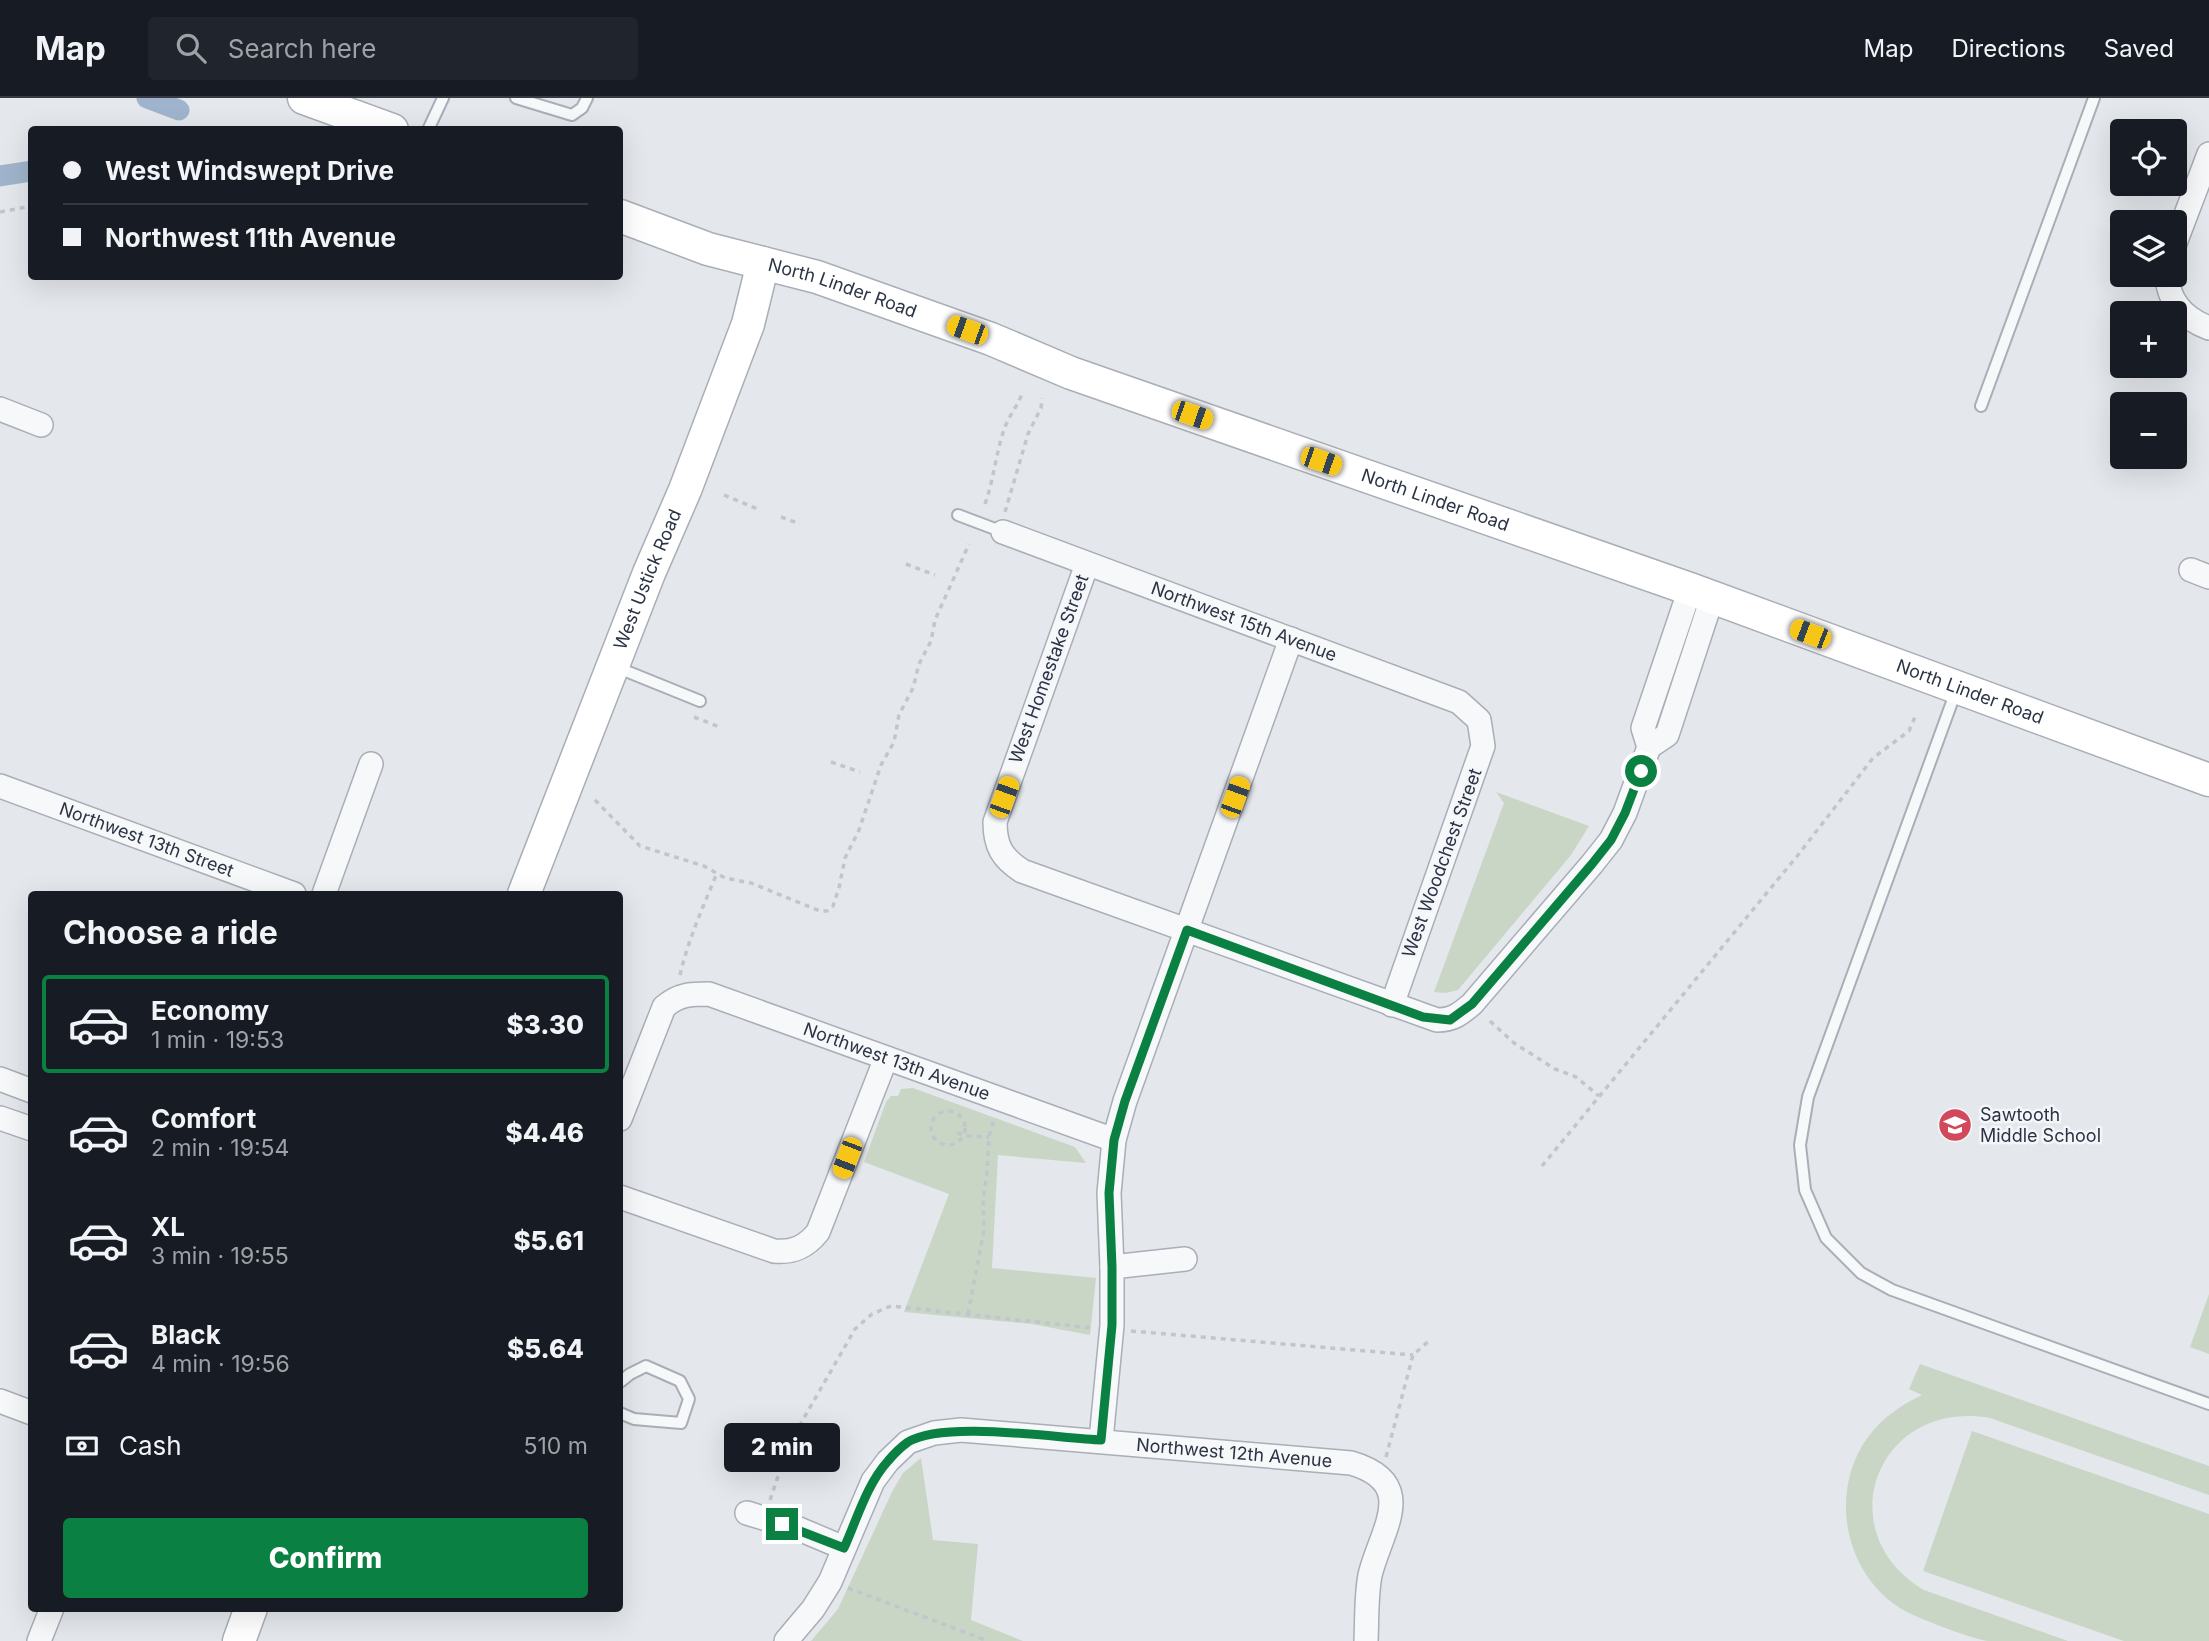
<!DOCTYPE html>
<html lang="en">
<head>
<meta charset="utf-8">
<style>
  body { margin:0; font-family:Inter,sans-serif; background:#20242c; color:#f1f3f6; height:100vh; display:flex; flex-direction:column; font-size:26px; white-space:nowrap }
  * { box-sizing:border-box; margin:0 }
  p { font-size:23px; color:#9ea1a6 }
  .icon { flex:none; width:38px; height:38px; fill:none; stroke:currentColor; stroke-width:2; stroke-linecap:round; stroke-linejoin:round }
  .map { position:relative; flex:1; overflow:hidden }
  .drawer { position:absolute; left:28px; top:793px; width:595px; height:721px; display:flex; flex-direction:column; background:#171b24; border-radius:7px; box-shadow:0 7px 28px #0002 }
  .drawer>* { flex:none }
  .guide { position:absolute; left:28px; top:28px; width:595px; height:154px; border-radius:7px; box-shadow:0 7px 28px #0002; display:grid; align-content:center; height:154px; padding:0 35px; background:#171b24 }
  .controls { position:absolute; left:2110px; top:21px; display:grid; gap:14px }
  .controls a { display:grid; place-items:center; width:77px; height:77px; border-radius:7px; background:#171b24; box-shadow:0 7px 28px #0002; font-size:35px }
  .end { position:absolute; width:32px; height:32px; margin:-16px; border:9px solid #0b8043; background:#fff; box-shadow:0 0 0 4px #fff }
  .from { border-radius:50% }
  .bubble { position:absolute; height:49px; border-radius:7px; background:#171b24; box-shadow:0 7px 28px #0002; font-size:23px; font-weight:800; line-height:49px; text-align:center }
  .car { position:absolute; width:21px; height:42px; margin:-21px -10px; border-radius:9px; box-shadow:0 0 5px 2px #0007; background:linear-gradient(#f5c518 24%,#345 0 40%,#f5c518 0 76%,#345 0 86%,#f5c518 0) }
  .guide b { display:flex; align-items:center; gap:24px; height:66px; font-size:26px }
  .guide b+b { border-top:2px solid #363941 }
  .guide i { width:18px; height:18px; background:#f1f3f6 }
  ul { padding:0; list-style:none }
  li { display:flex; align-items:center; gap:21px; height:98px; margin:0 14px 10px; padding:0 21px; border:4px solid transparent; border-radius:7px }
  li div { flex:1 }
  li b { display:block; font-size:26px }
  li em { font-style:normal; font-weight:800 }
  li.on { border-color:#0b8043 }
  li>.icon { width:63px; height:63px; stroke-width:1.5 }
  h2 { padding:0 35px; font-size:32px; line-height:84px }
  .pay { display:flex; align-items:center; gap:18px; height:77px; padding:0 35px; font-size:26px }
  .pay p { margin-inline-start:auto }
  .primary-button { display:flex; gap:14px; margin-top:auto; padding:14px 35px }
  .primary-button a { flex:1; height:80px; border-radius:7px; background:#0b8043; color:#fff; font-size:28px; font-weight:800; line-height:80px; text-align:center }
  header { display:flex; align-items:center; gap:42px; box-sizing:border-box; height:98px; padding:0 35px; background:#171b24; border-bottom:2px solid #363941 }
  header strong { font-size:33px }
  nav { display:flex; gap:38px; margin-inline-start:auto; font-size:24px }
  .search { width:490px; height:63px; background:#20242c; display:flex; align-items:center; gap:18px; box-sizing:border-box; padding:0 24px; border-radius:7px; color:#9ea1a6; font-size:26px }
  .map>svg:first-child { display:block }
</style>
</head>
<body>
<header>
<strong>Map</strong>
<div class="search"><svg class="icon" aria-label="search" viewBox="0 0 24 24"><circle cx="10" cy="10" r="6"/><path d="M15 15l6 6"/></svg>Search here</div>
<nav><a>Map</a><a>Directions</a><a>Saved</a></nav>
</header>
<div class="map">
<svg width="2209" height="1543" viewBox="0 0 2209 1543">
  <rect width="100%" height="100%" fill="#e4e7ec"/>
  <g fill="#c9d6c5">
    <path d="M1496,694L1589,728L1571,757L1458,892L1446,895L1434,894L1504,705Z"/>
    <path d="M913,990L1075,1049L1086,1065L998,1057L992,1170L1096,1180L1090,1237L1032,1226L904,1214L949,1096L864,1064L886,1004L891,998H898L901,991Z"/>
    <path d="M2209,1196V1256L2190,1249Z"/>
    <path d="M1920,1266L2209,1368V1397L1990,1320C1877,1300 1827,1435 1924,1492L2068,1543C2042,1543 2014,1543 1988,1543C1972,1541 1923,1522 1907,1514C1845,1481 1827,1395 1868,1339C1882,1320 1901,1307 1922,1297L1909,1291Z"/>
    <path d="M1972,1333L2209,1416V1543H2124L1923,1473Z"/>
    <path d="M921,1360L933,1442L978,1446L971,1522L1023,1543H811L838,1511L892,1394L903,1375Z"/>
  </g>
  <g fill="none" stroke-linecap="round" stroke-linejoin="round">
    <g stroke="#9fb4cc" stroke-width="21">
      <path d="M147,0L179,12"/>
      <path d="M0,78L32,73"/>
    </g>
    <g stroke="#a9aeb7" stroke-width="14">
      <g id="service">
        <path d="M516,0L572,17L582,10L587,0"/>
        <path d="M428,32L443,0"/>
        <path d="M1981,308L2094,0"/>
        <path d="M958,417L1003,434"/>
        <path d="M616,569L700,603"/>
        <path d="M1956,593L1808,999L1800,1047L1805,1092L1826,1140L1861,1175L1892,1192L2209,1306"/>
        <path d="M620,1284L630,1276L646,1268L680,1283L689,1301L681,1325L634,1321L620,1315"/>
      </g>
    </g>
    <g stroke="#a9aeb7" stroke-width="26">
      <g id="minor">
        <path d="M2175,145L2209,56"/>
        <path d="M2167,177C2168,204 2185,221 2209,230"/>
        <path d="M0,311L41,327"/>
        <path id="s1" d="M1003,434L1459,604L1479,622L1483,648L1392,907"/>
        <path d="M1087,466L995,724C995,748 1002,760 1022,773L1437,922C1453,922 1460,916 1472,906L1592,766L1611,742L1625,715L1649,649L1667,637L1712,500"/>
        <path d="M2191,472L2209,479"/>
        <path d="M1649,649L1643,630L1690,491"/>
        <path id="s2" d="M0,688L294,796"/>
        <path d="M324,796L371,666"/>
        <path d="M0,981L32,993"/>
        <path d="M0,1020L32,1031"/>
        <path id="s3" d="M620,1021L664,909C679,896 691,896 709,896L1114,1042"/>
        <path d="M620,1099L774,1153C793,1155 806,1149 818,1134L886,960"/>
        <path d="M1112,1169L1185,1161"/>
        <path d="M0,1303L32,1315"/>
        <path d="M1101,1342L1112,1227V1169L1109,1095L1114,1042L1125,1003L1291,541"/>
        <path d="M747,1415L799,1431L844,1450"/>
        <path d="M39,1543L52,1510"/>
        <path id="s4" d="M786,1543L813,1511L830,1484L873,1383L888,1363L908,1344L934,1335L961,1332L1351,1365C1420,1385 1381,1432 1370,1477C1366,1499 1367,1521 1366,1543"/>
      </g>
    </g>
    <g stroke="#a9aeb7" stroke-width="35">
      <g id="secondary">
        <path d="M304,0L392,32"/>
        <path id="s5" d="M620,118L708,151L817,179L991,241L1071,275L1690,491L2209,682"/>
        <path id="s6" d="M524,796L649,475L685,392L748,226L763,165"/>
        <path d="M239,1543L251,1510"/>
      </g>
    </g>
    <g stroke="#c2c5cb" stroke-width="3.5" stroke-dasharray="5 5" stroke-linecap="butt">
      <path d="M0,114L32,108"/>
      <path d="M724,397L760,412"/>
      <path d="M985,406C994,381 996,353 1005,329C1010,316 1019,306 1023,293"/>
      <path d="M1005,414L1028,336L1041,310L1042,300"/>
      <path d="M781,419L800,426"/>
      <path d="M906,466L935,477"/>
      <path d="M694,619L722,630"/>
      <path d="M831,664L860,674"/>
      <path d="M595,702L640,748L704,768L725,780L751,785L820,813H827L833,808L839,790L845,760L859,732L881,667L894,644L899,617L913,590L919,566L931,543L935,522L969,446"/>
      <path d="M680,877C688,842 703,809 717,775"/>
      <path d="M1490,923L1514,945L1555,971L1576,979L1599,998"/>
      <circle cx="948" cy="1030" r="17"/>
      <path d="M957,1035L968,1038L989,1039"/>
      <path d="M1542,1068L1798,757L1873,660L1909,633L1915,619"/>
      <path d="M968,1216L984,1132L983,1102L987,1075L989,1039L994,1021"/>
      <path d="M1131,1233L1413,1257"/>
      <path d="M1386,1359L1413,1257L1430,1242"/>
      <path d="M770,1402L789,1346L855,1231L872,1216L891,1208L1092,1230"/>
      <path d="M848,1490L988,1543"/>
    </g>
    <use href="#service" stroke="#f7f8fa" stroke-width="10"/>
    <use href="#minor" stroke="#f7f8fa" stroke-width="23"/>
    <use href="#secondary" stroke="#fff" stroke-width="32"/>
  </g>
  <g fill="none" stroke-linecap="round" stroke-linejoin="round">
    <path stroke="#0b8043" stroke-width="9" d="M782,1426L844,1450C857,1421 867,1386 888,1363C893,1357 901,1349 908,1344C944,1322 1055,1340 1101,1342L1112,1227V1169L1109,1095L1114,1042L1125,1003L1187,832L1423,919L1450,922L1472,906L1592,766L1611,742L1625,715L1641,673"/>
  </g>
  <defs>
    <g id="school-disc" transform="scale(1.75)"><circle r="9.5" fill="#d1495b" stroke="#f4f6f9"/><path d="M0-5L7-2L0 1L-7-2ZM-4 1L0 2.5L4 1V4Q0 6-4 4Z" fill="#fff"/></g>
  </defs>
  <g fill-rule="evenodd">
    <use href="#school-disc" x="1955" y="1027"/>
  </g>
  <g text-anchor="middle" stroke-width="5" stroke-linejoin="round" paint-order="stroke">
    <g font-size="18" fill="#2b3445" stroke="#f4f6f9">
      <text dy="6" stroke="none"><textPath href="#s5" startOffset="234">North Linder Road</textPath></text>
      <text dy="6" stroke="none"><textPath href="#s5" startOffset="864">North Linder Road</textPath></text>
      <text dy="6" stroke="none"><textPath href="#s6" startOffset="338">West Ustick Road</textPath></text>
      <text dy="6" stroke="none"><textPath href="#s1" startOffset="257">Northwest 15th Avenue</textPath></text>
      <text transform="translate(1049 571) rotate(-70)" y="6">West Homestake Street</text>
      <text dy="6" stroke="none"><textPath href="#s5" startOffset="1432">North Linder Road</textPath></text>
      <text dy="6" stroke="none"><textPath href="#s2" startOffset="156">Northwest 13th Street</textPath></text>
      <text transform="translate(1442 765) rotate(-70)" y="6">West Woodchest Street</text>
      <text dy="6" stroke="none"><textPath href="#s3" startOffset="368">Northwest 13th Avenue</textPath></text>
      <text dy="6" stroke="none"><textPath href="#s4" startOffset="565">Northwest 12th Avenue</textPath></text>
    </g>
    <g font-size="18" fill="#2b3445" stroke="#f4f6f9" text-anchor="start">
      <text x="1980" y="1023">Sawtooth<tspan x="1980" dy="21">Middle School</tspan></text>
    </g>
  </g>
</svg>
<div class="controls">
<a><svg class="icon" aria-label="locate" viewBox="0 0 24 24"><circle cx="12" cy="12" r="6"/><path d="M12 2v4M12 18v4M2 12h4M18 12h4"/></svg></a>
<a><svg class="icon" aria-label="layers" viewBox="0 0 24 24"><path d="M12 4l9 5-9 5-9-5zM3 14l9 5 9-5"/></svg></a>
<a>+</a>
<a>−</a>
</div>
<i class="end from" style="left:1641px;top:673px"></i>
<i class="end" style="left:782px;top:1426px"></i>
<div class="bubble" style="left:724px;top:1325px;width:116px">2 min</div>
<i class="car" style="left:967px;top:232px;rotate:290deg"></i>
<i class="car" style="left:1192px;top:317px;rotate:109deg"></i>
<i class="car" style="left:1321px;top:363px;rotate:109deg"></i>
<i class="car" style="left:1810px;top:536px;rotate:291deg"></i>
<i class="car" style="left:1004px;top:699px;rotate:20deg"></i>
<i class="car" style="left:1235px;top:699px;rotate:20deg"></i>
<i class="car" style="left:847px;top:1060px;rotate:201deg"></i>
<div class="guide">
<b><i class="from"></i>West Windswept Drive</b>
<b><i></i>Northwest 11th Avenue</b>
</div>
<section class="drawer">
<h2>Choose a ride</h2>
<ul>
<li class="on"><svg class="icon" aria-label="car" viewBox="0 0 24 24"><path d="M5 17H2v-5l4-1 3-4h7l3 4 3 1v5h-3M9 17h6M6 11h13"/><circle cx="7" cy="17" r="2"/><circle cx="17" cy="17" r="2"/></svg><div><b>Economy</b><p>1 min · 19:53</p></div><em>$3.30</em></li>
<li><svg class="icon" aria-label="car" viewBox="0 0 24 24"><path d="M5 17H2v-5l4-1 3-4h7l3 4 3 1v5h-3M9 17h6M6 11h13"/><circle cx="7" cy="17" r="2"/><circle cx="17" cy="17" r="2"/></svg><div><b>Comfort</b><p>2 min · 19:54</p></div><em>$4.46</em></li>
<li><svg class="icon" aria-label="car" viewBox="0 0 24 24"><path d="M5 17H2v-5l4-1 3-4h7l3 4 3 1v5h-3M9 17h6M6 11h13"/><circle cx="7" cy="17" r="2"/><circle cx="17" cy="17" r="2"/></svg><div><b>XL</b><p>3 min · 19:55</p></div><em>$5.61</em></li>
<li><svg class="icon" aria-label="car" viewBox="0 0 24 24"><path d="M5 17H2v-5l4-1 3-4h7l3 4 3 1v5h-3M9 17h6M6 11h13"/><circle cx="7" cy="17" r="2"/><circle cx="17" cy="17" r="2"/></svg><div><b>Black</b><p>4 min · 19:56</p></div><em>$5.64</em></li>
</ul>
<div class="pay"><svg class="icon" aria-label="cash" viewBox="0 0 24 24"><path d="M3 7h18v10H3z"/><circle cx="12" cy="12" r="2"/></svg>Cash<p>510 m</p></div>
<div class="primary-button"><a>Confirm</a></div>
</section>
</div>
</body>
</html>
